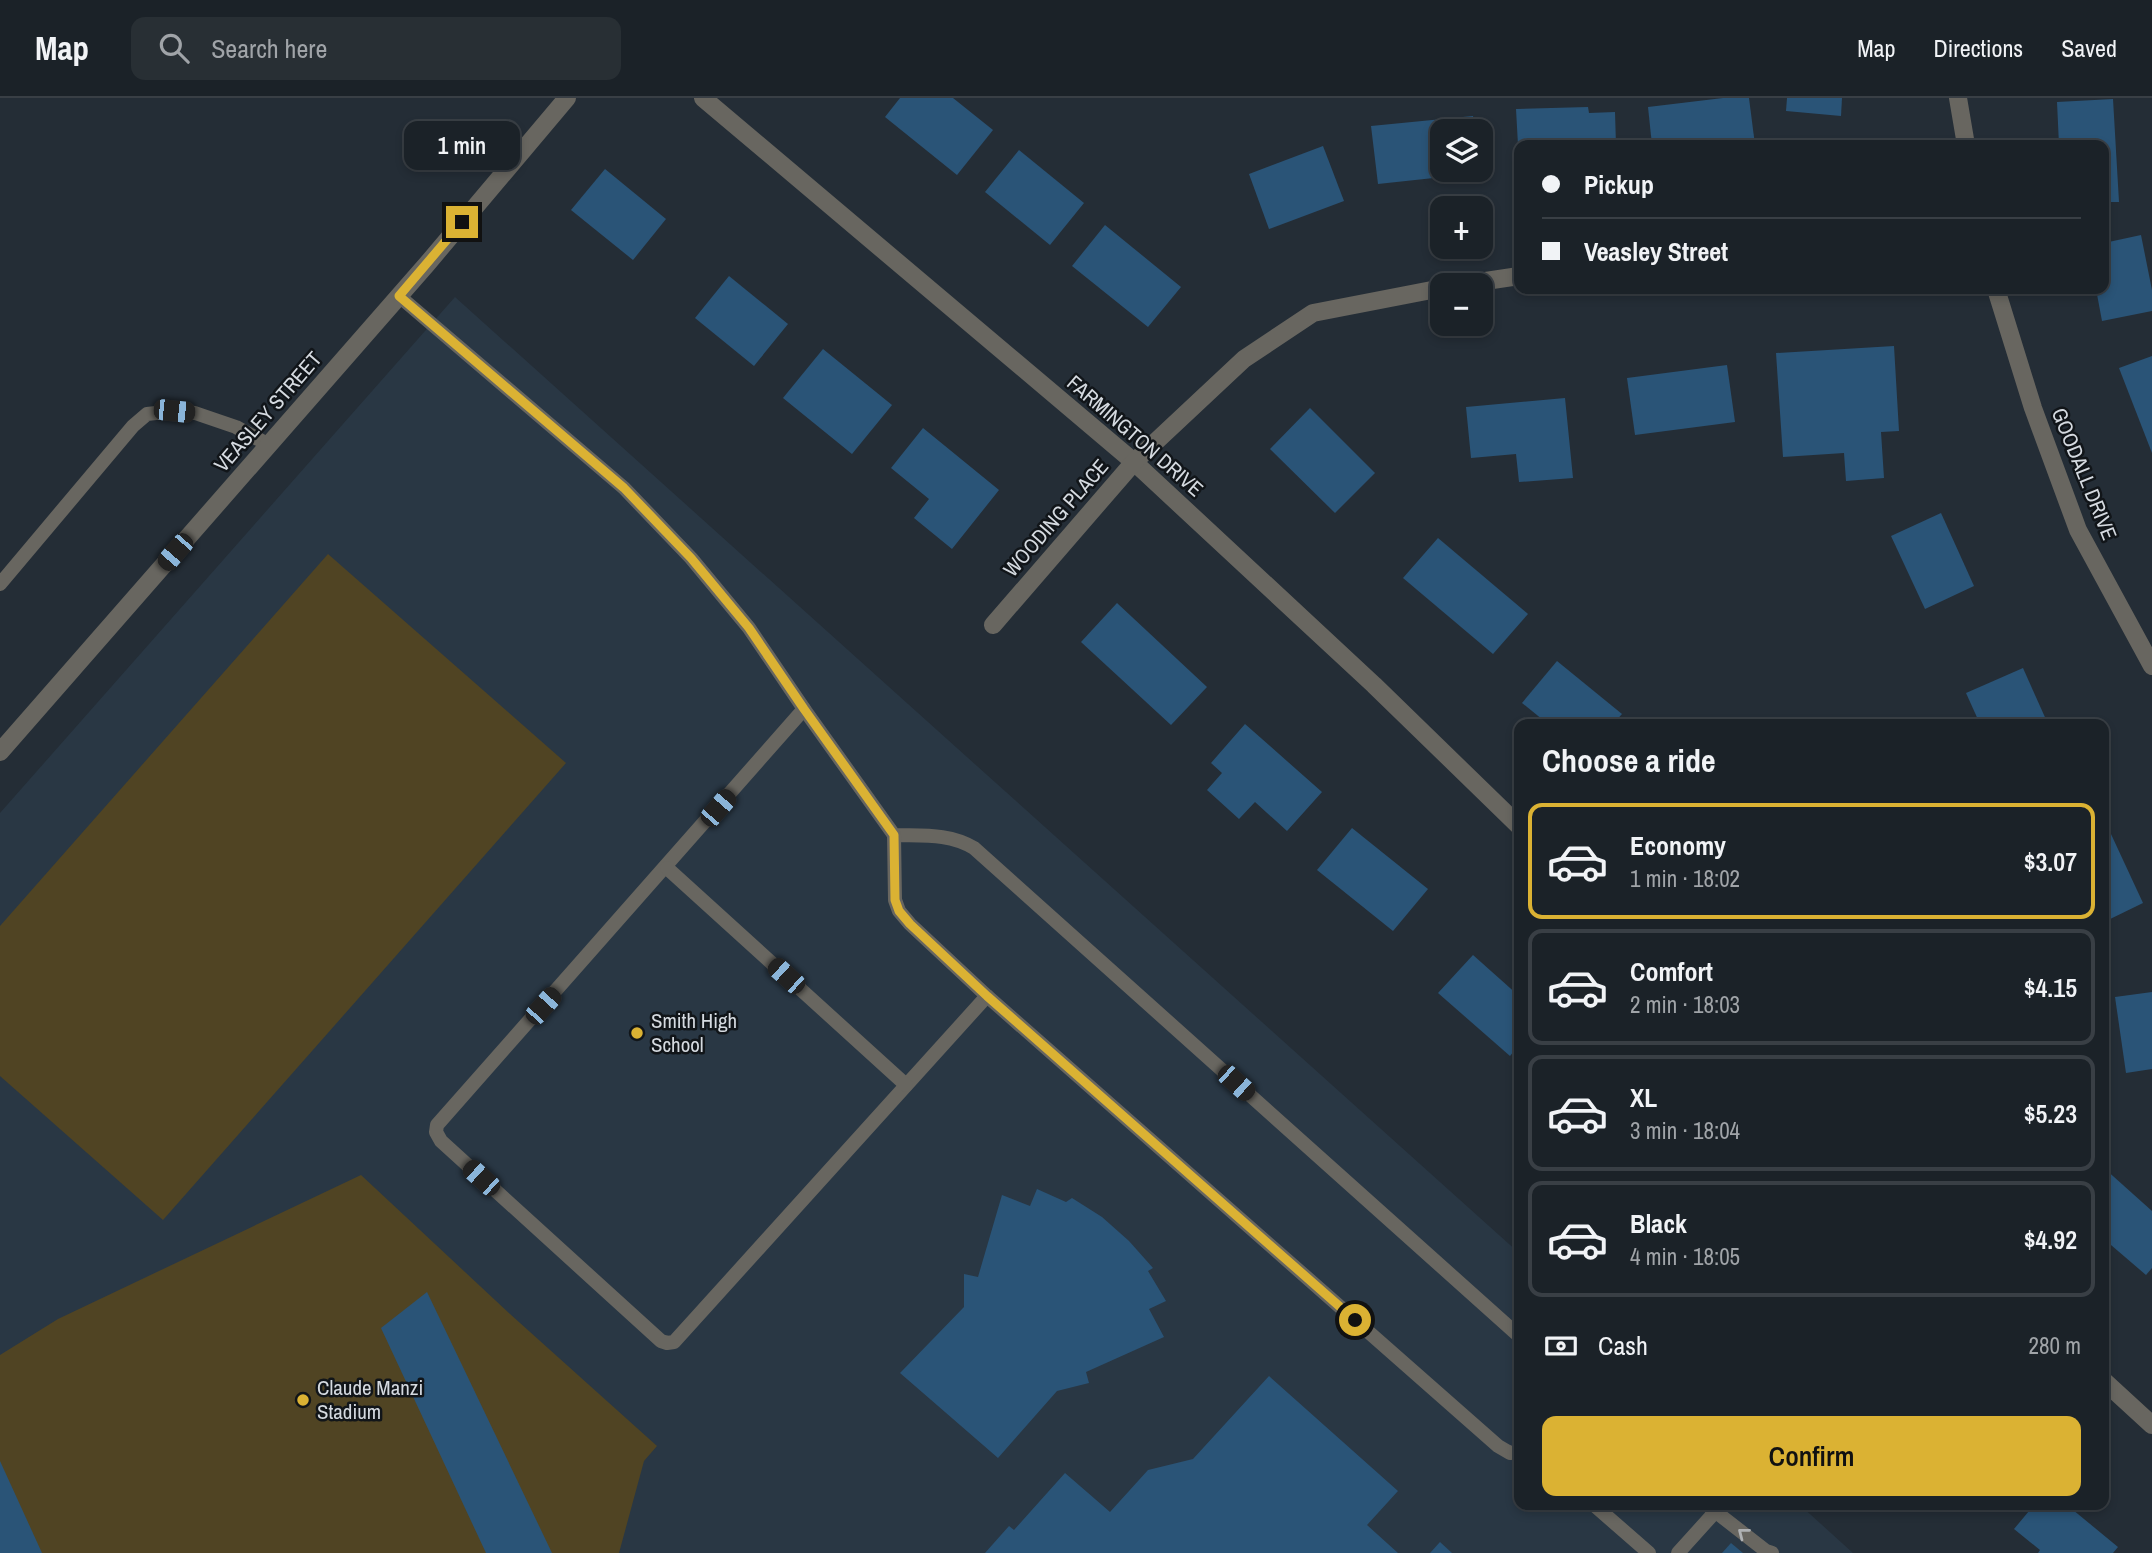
<!DOCTYPE html>
<html lang="en">
<head>
<meta charset="utf-8">
<style>
  body { margin:0; font-family:"Archivo Narrow",sans-serif; background:#282f34; color:#f1f3f6; height:100vh; display:flex; flex-direction:column; font-size:26px; white-space:nowrap }
  * { box-sizing:border-box; margin:0 }
  p { font-size:23px; color:#a0a4a8 }
  .icon { flex:none; width:38px; height:38px; fill:none; stroke:currentColor; stroke-width:2; stroke-linecap:round; stroke-linejoin:round }
  .map { position:relative; flex:1; overflow:hidden }
  .panel { position:absolute; left:1514px; top:621px; width:595px; height:791px; display:flex; flex-direction:column; background:#1b2228; border-radius:14px; box-shadow:0 4px 10px #0003,0 0 0 2px #393f45 }
  .panel>* { flex:none }
  .top-card { position:absolute; left:1514px; top:42px; width:595px; height:154px; border-radius:14px; box-shadow:0 4px 10px #0003,0 0 0 2px #393f45; display:grid; align-content:center; height:154px; padding:0 28px; background:#1b2228 }
  .fabs { position:absolute; left:1430px; top:21px; display:grid; gap:14px }
  .fabs a { display:grid; place-items:center; width:63px; height:63px; border-radius:14px; background:#1b2228; box-shadow:0 4px 10px #0003,0 0 0 2px #393f45; font-size:35px }
  .end { position:absolute; width:32px; height:32px; margin:-16px; border:9px solid #dbb233; background:#111; box-shadow:0 0 0 4px #111 }
  .from { border-radius:50% }
  .bubble { position:absolute; height:49px; border-radius:14px; background:#1b2228; box-shadow:0 4px 10px #0003,0 0 0 2px #393f45; font-size:23px; font-weight:600; line-height:49px; text-align:center }
  .car { position:absolute; width:21px; height:42px; margin:-21px -10px; border-radius:9px; box-shadow:0 0 5px 2px #0007; background:linear-gradient(#222 24%,#8ab4d8 0 40%,#222 0 76%,#8ab4d8 0 86%,#222 0) }
  .top-card b { display:flex; align-items:center; gap:24px; height:66px; font-size:26px }
  .top-card b+b { border-top:2px solid #393f45 }
  .top-card i { width:18px; height:18px; background:#f1f3f6 }
  ul { padding:0; list-style:none }
  li { display:flex; align-items:center; gap:21px; height:116px; margin:0 14px 10px; padding:0 14px; border:4px solid #393f45; border-radius:14px }
  li div { flex:1 }
  li b { display:block; font-size:26px }
  li em { font-style:normal; font-weight:600 }
  li.on { border-color:#dbb233 }
  li>.icon { width:63px; height:63px; stroke-width:1.5 }
  h2 { padding:0 28px; font-size:32px; line-height:84px }
  .pay { display:flex; align-items:center; gap:18px; height:77px; padding:0 28px; font-size:26px }
  .pay p { margin-inline-start:auto }
  .primary-button { display:flex; gap:14px; margin-top:auto; padding:14px 28px }
  .primary-button a { flex:1; height:80px; border-radius:14px; background:#dbb233; color:#111; font-size:28px; font-weight:600; line-height:80px; text-align:center }
  header { display:flex; align-items:center; gap:42px; box-sizing:border-box; height:98px; padding:0 35px; background:#1b2228; border-bottom:2px solid #393f45 }
  header strong { font-size:33px }
  nav { display:flex; gap:38px; margin-inline-start:auto; font-size:24px }
  .search { width:490px; height:63px; background:#282f34; display:flex; align-items:center; gap:18px; box-sizing:border-box; padding:0 24px; border-radius:14px; color:#a0a4a8; font-size:26px }
  .map>svg:first-child { display:block }
</style>
</head>
<body>
<header>
<strong>Map</strong>
<div class="search"><svg class="icon" aria-label="search" viewBox="0 0 24 24"><circle cx="10" cy="10" r="6"/><path d="M15 15l6 6"/></svg>Search here</div>
<nav><a>Map</a><a>Directions</a><a>Saved</a></nav>
</header>
<div class="map">
<svg width="2152" height="1455" viewBox="0 0 2152 1455">
  <rect width="100%" height="100%" fill="#242d36"/>
  <path fill="#293744" d="M455,199L1519,1155V1407H1800L1853,1455H0V715Z"/>
  <g fill="#504423">
    <path d="M328,456L566,665L163,1122L0,978V828Z"/>
    <path d="M361,1077L510,1216L657,1348L644,1363L619,1455H0V1257L58,1221Z"/>
  </g>
  <g fill="#2a5477">
    <path d="M900,0H953L993,32L957,77L885,19Z"/>
    <path d="M1723,0H1749L1755,47H1652L1648,9Z"/>
    <path d="M1787,0H1842L1841,18L1786,13Z"/>
    <path d="M2113,1L2119,104H2104V47H2059L2057,4Z"/>
    <path d="M1588,9L1589,15L1615,14L1616,47H1518L1516,11Z"/>
    <path d="M1473,18L1475,33H1442V72H1479L1480,75L1378,86L1371,28Z"/>
    <path d="M1323,48L1344,103L1269,131L1249,76Z"/>
    <path d="M1019,52L1084,105L1050,147L985,94Z"/>
    <path d="M605,71L666,121L633,162L571,112Z"/>
    <path d="M1105,127L1181,189L1148,229L1072,168Z"/>
    <path d="M2141,137L2152,192V213L2102,223L2096,191H2104V145Z"/>
    <path d="M729,178L788,226L754,268L695,220Z"/>
    <path d="M1894,248L1899,333L1881,334L1884,380L1846,383L1844,355L1783,359L1776,255Z"/>
    <path d="M823,251L892,307L852,356L783,300Z"/>
    <path d="M2152,258V355L2119,270Z"/>
    <path d="M1727,267L1735,324L1635,337L1627,280Z"/>
    <path d="M1565,300L1573,380L1519,384L1516,356L1471,360L1466,309Z"/>
    <path d="M1310,310L1375,375L1335,415L1270,351Z"/>
    <path d="M923,330L999,392L952,451L914,420L929,401L891,370Z"/>
    <path d="M1941,415L1974,488L1925,511L1891,438Z"/>
    <path d="M1438,440L1528,516L1493,556L1403,480Z"/>
    <path d="M1117,505L1207,589L1171,627L1081,544Z"/>
    <path d="M1557,563L1622,616L1613,626H1548L1522,605Z"/>
    <path d="M2023,570L2048,626H1980L1966,595Z"/>
    <path d="M1245,626L1322,694L1287,733L1255,704L1239,721L1207,692L1222,675L1211,665Z"/>
    <path d="M2104,721L2143,805L2104,824Z"/>
    <path d="M1352,730L1428,791L1393,833L1317,772Z"/>
    <path d="M1473,857L1519,898V947L1510,958L1438,895Z"/>
    <path d="M2152,894V971L2126,975L2115,899Z"/>
    <path d="M2104,1070L2152,1113V1170L2146,1177L2104,1141Z"/>
    <path d="M1037,1091L1066,1104L1072,1100L1102,1119L1129,1143L1153,1170L1148,1173L1166,1203L1149,1211L1164,1239L1086,1274L1089,1285L1057,1293L998,1360L900,1275L964,1209V1176L978,1179L1002,1097L1030,1108Z"/>
    <path d="M427,1194L552,1455H486L381,1230Z"/>
    <path d="M1269,1278L1398,1393L1367,1427L1398,1455H985L1009,1428L1014,1432L1065,1375L1110,1414L1148,1372L1193,1361Z"/>
    <path d="M0,1363L42,1455H0Z"/>
    <path d="M2034,1407H2067L2118,1449L2113,1455H2038L2040,1452L2014,1431Z"/>
    <path d="M1440,1444L1452,1455H1430Z"/>
    <path d="M1731,1445L1743,1455H1722Z"/>
  </g>
  <g fill="none" stroke-linecap="round" stroke-linejoin="round">
    <g stroke="#686660" stroke-width="14">
      <path d="M399,198L624,390L691,460L749,530L804,611L894,737C922,738 949,735 974,750L1519,1238"/>
      <path d="M0,486L133,328L147,316L174,313L195,315L236,329L269,347"/>
      <path d="M804,611L437,1027L436,1034L441,1043L661,1243L667,1245L674,1244L987,898"/>
      <path d="M894,737L895,802L899,813L910,826L987,898L1498,1348L1510,1355L1519,1354"/>
      <path d="M667,770L906,987"/>
      <path d="M1594,1407L1649,1455"/>
      <path d="M1707,1407L1766,1453L1772,1455"/>
      <path d="M1678,1455L1715,1414"/>
    </g>
    <g stroke="#686660" stroke-width="18">
      <path d="M703,0L1134,364L1374,587L1519,728"/>
      <path d="M1958,0L1966,47"/>
      <path d="M1459,187L1519,178"/>
      <path d="M1996,191L2033,310L2078,432L2152,568"/>
      <path d="M993,527L1134,364L1244,261L1313,215L1442,190"/>
      <path d="M0,654L427,166L567,0"/>
      <path d="M2104,1283L2152,1327"/>
    </g>
  </g>
  <defs><path id="oneway-chevron" d="M-2-3.5L2.5 0L-2 3.5" fill="none" stroke-width="1.6" stroke-linecap="round" stroke-linejoin="round" transform="scale(1.75)"/></defs>
  <use stroke="#afb1b3" href="#oneway-chevron" transform="translate(1743 1435) rotate(-142)"/>
  <g fill="none" stroke-linecap="round" stroke-linejoin="round">
    <path stroke="#dbb233" stroke-width="9" d="M462,124L399,198L624,390L691,460L749,530L804,611L894,737L895,802L899,813L910,826L987,898L1355,1222"/>
  </g>
  <g fill="#dbb233" stroke="#111519" stroke-width="2.5">
    <circle cx="637" cy="935" r="7"/>
    <circle cx="303" cy="1302" r="7"/>
  </g>
  <g text-anchor="middle" stroke-width="5" stroke-linejoin="round" paint-order="stroke">
    <g font-size="21" fill="#d5dae0" stroke="#111519">
      <text transform="translate(268 314) rotate(-49)" y="7">VEASLEY STREET</text>
      <text transform="translate(1135 338) rotate(41)" y="7">FARMINGTON DRIVE</text>
      <text transform="translate(2084 376) rotate(68)" y="7">GOODALL DRIVE</text>
      <text transform="translate(1056 420) rotate(-49)" y="7">WOODING PLACE</text>
    </g>
    <g font-size="21" fill="#d5dae0" stroke="#111519" text-anchor="start">
      <text x="651" y="930">Smith High<tspan x="651" dy="24">School</tspan></text>
      <text x="317" y="1297">Claude Manzi<tspan x="317" dy="24">Stadium</tspan></text>
    </g>
  </g>
</svg>
<div class="fabs">
<a><svg class="icon" aria-label="layers" viewBox="0 0 24 24"><path d="M12 4l9 5-9 5-9-5zM3 14l9 5 9-5"/></svg></a>
<a>+</a>
<a>−</a>
</div>
<i class="end from" style="left:1355px;top:1222px"></i>
<i class="end" style="left:462px;top:124px"></i>
<div class="bubble" style="left:404px;top:23px;width:116px">1 min</div>
<i class="car" style="left:174px;top:313px;rotate:96deg"></i>
<i class="car" style="left:175px;top:454px;rotate:221deg"></i>
<i class="car" style="left:718px;top:710px;rotate:41deg"></i>
<i class="car" style="left:786px;top:878px;rotate:312deg"></i>
<i class="car" style="left:543px;top:908px;rotate:42deg"></i>
<i class="car" style="left:1236px;top:985px;rotate:132deg"></i>
<i class="car" style="left:481px;top:1080px;rotate:312deg"></i>
<div class="top-card">
<b><i class="from"></i>Pickup</b>
<b><i></i>Veasley Street</b>
</div>
<section class="panel">
<h2>Choose a ride</h2>
<ul>
<li class="on"><svg class="icon" aria-label="car" viewBox="0 0 24 24"><path d="M5 17H2v-5l4-1 3-4h7l3 4 3 1v5h-3M9 17h6M6 11h13"/><circle cx="7" cy="17" r="2"/><circle cx="17" cy="17" r="2"/></svg><div><b>Economy</b><p>1 min · 18:02</p></div><em>$3.07</em></li>
<li><svg class="icon" aria-label="car" viewBox="0 0 24 24"><path d="M5 17H2v-5l4-1 3-4h7l3 4 3 1v5h-3M9 17h6M6 11h13"/><circle cx="7" cy="17" r="2"/><circle cx="17" cy="17" r="2"/></svg><div><b>Comfort</b><p>2 min · 18:03</p></div><em>$4.15</em></li>
<li><svg class="icon" aria-label="car" viewBox="0 0 24 24"><path d="M5 17H2v-5l4-1 3-4h7l3 4 3 1v5h-3M9 17h6M6 11h13"/><circle cx="7" cy="17" r="2"/><circle cx="17" cy="17" r="2"/></svg><div><b>XL</b><p>3 min · 18:04</p></div><em>$5.23</em></li>
<li><svg class="icon" aria-label="car" viewBox="0 0 24 24"><path d="M5 17H2v-5l4-1 3-4h7l3 4 3 1v5h-3M9 17h6M6 11h13"/><circle cx="7" cy="17" r="2"/><circle cx="17" cy="17" r="2"/></svg><div><b>Black</b><p>4 min · 18:05</p></div><em>$4.92</em></li>
</ul>
<div class="pay"><svg class="icon" aria-label="cash" viewBox="0 0 24 24"><path d="M3 7h18v10H3z"/><circle cx="12" cy="12" r="2"/></svg>Cash<p>280 m</p></div>
<div class="primary-button"><a>Confirm</a></div>
</section>
</div>
</body>
</html>
